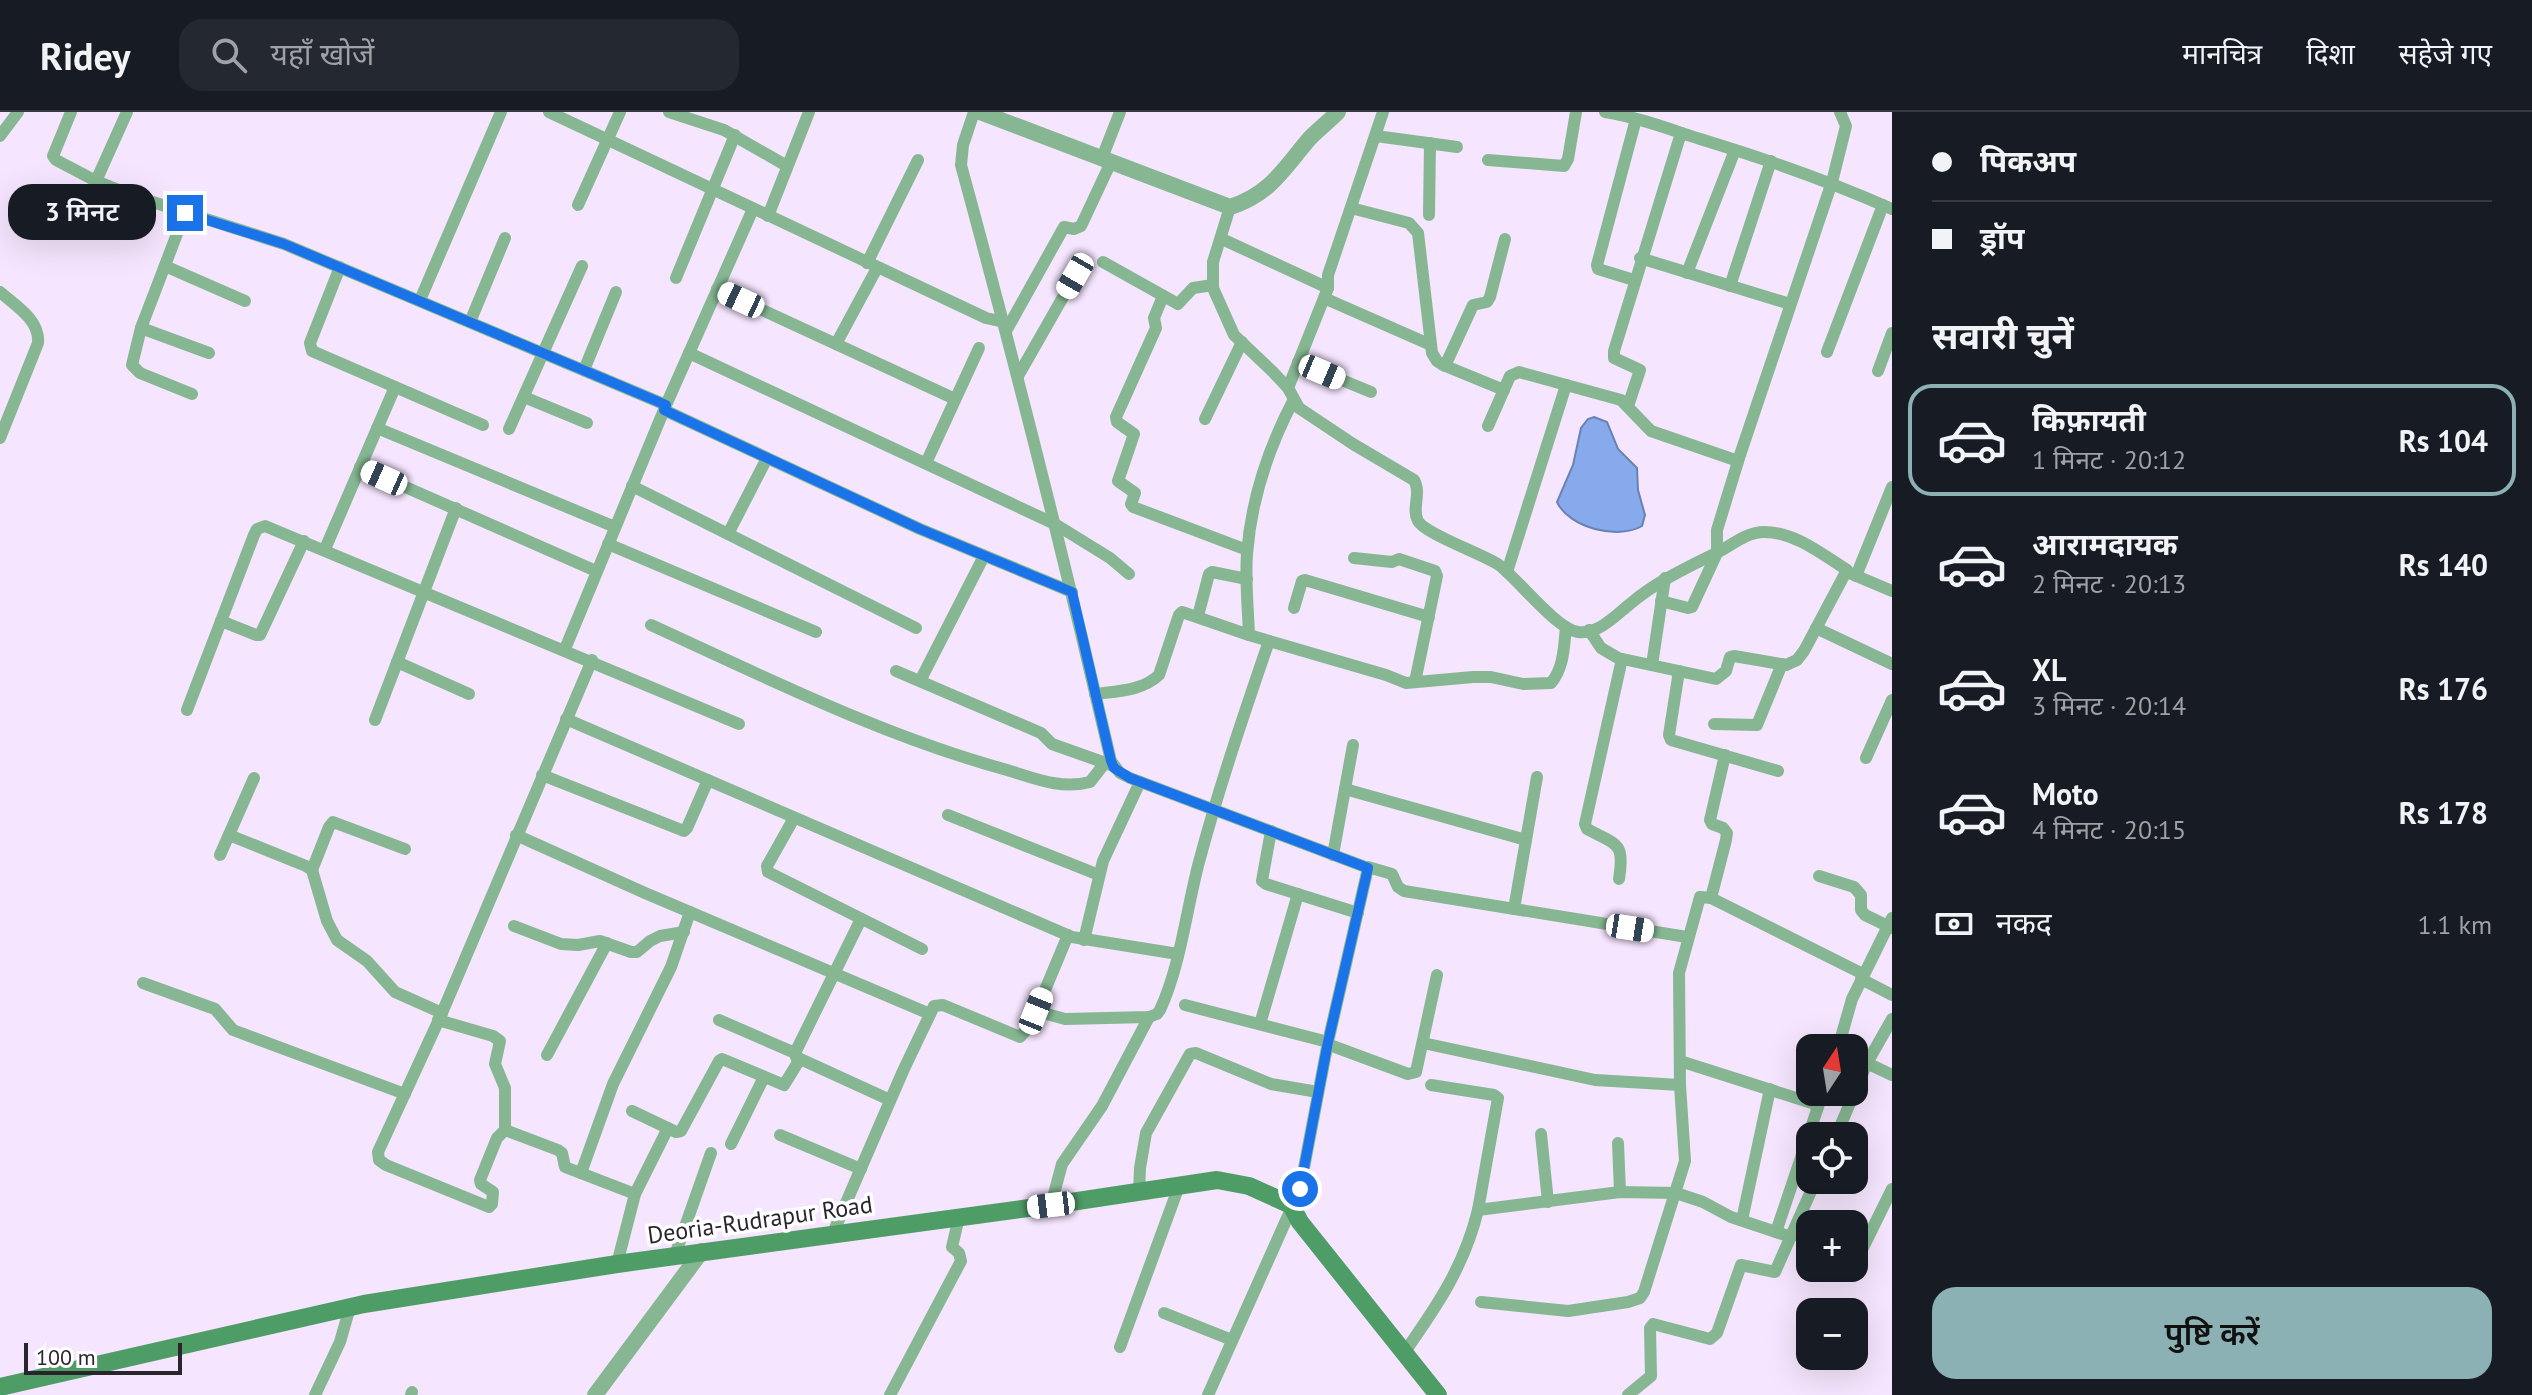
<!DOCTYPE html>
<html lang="hi">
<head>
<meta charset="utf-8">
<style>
  body { margin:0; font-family:"PT Sans","Noto Sans Devanagari",sans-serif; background:#242831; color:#f1f3f6; height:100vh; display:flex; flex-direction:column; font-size:30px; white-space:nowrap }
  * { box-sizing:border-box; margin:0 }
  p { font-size:26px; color:#9ea1a6 }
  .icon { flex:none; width:44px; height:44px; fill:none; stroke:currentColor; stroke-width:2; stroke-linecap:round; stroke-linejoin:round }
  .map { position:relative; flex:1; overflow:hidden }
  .panel { display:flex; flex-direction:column; background:#171b24; width:640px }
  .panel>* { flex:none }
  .banner { display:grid; align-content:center; height:176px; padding:0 40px; background:#171b24 }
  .needle { width:52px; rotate:12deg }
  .tools { position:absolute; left:1796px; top:922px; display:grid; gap:16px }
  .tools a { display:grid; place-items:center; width:72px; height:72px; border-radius:16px; background:#171b24; box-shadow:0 8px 32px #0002; font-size:40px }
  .scale { position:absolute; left:24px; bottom:20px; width:158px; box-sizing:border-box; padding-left:8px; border:4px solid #2a242d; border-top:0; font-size:22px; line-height:28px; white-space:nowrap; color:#2a242d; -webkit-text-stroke:6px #fff; paint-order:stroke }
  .end { position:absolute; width:36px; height:36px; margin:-18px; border:10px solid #1a73e8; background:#fff; box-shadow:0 0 0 4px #fff }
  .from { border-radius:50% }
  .bubble { position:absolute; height:56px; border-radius:24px; background:#171b24; box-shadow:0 8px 32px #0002; font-size:26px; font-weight:600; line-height:56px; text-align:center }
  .car { position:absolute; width:24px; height:48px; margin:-24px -12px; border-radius:10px; box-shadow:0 0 6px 2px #0007; background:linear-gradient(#fff 24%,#345 0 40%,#fff 0 76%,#345 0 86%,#fff 0) }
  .banner b { display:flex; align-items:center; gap:28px; height:76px; font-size:30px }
  .banner b+b { border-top:2px solid #363941 }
  .banner i { width:20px; height:20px; background:#f1f3f6 }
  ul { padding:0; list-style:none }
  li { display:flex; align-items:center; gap:24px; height:112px; margin:0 16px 12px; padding:0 24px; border:4px solid transparent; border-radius:24px }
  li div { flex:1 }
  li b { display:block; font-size:30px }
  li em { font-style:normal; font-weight:600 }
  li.current { border-color:#8cb1b5 }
  li>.icon { width:72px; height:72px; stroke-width:1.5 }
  h2 { padding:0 40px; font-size:36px; line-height:96px }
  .pay { display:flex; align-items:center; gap:20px; height:88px; padding:0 40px; font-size:30px }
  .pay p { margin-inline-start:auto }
  .cta { display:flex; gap:16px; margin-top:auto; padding:16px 40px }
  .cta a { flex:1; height:92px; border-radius:24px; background:#8cb1b5; color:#111; font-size:32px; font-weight:600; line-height:92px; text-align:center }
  header { display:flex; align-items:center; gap:48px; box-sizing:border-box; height:112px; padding:0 40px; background:#171b24; border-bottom:2px solid #363941 }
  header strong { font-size:38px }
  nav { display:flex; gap:44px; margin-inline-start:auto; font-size:28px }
  .search { width:560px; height:72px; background:#242831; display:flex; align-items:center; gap:20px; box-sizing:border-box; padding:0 28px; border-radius:24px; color:#9ea1a6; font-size:30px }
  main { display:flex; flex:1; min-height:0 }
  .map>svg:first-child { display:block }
</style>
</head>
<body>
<header>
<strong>Ridey</strong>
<div class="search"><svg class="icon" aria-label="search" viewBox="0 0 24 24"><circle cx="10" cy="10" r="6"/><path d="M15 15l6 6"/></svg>यहाँ खोजें</div>
<nav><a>मानचित्र</a><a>दिशा</a><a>सहेजे गए</a></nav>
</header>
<main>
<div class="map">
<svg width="1892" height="1283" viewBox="0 0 1892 1283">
  <rect width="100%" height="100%" fill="#f5e5fe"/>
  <path fill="#86aaec" stroke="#6a82b3" stroke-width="2" d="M1594,305L1607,310L1618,337L1637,356L1638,378L1645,403L1642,414C1618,428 1569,416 1557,390L1573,353L1581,316L1588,307Z"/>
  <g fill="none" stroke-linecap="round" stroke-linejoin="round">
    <g stroke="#86b792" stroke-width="12">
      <path d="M71,0L53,44L56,48L96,69L134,84L284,132L666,293"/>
      <path d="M549,0L986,206L1004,210"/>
      <path d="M669,0L724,18L787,54"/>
      <path d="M974,0L963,33L961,53C1015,251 1065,449 1111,649L1120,661L1130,666L1368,756L1328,930L1300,1077L1208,1283"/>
      <path d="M1605,0C1637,5 1669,17 1700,27C1766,47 1829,69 1892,97"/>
      <path d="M0,24L18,0"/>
      <path d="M1376,24L1457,35"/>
      <path d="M1102,46L1120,0"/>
      <path d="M1488,48L1564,54L1568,47L1576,0"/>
      <path d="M96,69L127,0"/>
      <path d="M578,93L620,0"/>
      <path d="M1230,95L1213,150V176L1234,223L1273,260L1288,276L1299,296L1353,332L1414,368C1422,382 1411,396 1418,409C1425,422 1483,442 1499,453C1518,467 1556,517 1578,520C1598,523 1616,503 1630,492C1656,470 1684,457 1714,442C1730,435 1745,420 1764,420C1795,420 1822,442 1847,458V460L1892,479"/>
      <path d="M1351,96L1409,111L1418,121L1432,241L1437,249L1443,253L1504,278"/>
      <path d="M185,101L141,216L132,253L140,261L192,282"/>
      <path d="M1429,103L1430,31"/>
      <path d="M768,104L809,0"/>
      <path d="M1222,127L1328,176"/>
      <path d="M1640,146L1790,192"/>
      <path d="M1103,150L1178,192L1193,176L1213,173"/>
      <path d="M867,151L918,48"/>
      <path d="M165,154L245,189"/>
      <path d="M340,155L310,231L312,239L483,313"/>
      <path d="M1687,161L1735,38"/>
      <path d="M676,166L735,23"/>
      <path d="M1634,168L1598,157L1597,153L1636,7"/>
      <path d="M1730,174L1771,49"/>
      <path d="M717,177L955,287"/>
      <path d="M0,180C16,194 40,208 38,231L0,326"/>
      <path d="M1163,184L1154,206L1156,216L1116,305L1117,310L1134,322L1118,369L1135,381L1131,392L1133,395L1247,438"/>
      <path d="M1324,186L1431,233"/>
      <path d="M420,188L501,0"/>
      <path d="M470,210L505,126"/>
      <path d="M141,216L209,241"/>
      <path d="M1006,219L1064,115L1074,117L1081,114L1111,50"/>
      <path d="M836,232L877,156"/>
      <path d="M1827,240L1883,93"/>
      <path d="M689,241L1055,412L1110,446L1129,462"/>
      <path d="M1298,250L1371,280"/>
      <path d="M1445,254L1473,193L1487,190L1490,185L1505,127"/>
      <path d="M584,258L616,180"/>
      <path d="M1878,259L1892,221"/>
      <path d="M1018,264L1075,164"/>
      <path d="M1288,276L1328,176V163L1383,0"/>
      <path d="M524,285L587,311"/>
      <path d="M1293,289C1269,335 1251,389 1247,442C1245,468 1248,496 1249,523L1386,563L1406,571L1473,565H1491L1523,572L1551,571C1564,556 1564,534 1566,515"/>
      <path d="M1628,294L1640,258L1614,246V239L1681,21"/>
      <path d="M664,298L920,417L1072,480"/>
      <path d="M1205,307L1242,230"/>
      <path d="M1488,314L1510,264L1519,260L1621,288L1651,319L1738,349"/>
      <path d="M377,316L615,415"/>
      <path d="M509,317L582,154"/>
      <path d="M926,351L979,236"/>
      <path d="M360,355L596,459"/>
      <path d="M632,374L916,516"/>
      <path d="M728,422L767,346"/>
      <path d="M608,432L816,520"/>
      <path d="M325,437L395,275"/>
      <path d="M1354,446L1392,450L1399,447L1435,459L1437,464L1415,570"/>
      <path d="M1507,460L1566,273"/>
      <path d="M1856,464L1892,375"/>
      <path d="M1661,489L1688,496L1692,495L1717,441V418L1740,343L1832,70L1846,14L1840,0"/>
      <path d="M1294,496L1302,469L1305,468L1429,505"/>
      <path d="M1198,504L1209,462L1212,460L1247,467"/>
      <path d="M221,509L256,523H260L304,429"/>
      <path d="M651,513C767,566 883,624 1007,658C1034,666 1061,678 1090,670L1105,651"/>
      <path d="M1816,516L1892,552"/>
      <path d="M1589,518L1601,536L1618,546L1716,567L1726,559L1730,545L1734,544L1786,553L1797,548L1804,539L1847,458"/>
      <path d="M565,537L666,293L753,97"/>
      <path d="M592,548L442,901L378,1040L379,1048L386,1053L489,1095L492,1092L493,1080L481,1072L480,1068L497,1026L505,1018L558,1038L562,1041L565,1055L635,1082"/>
      <path d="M397,550L469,582"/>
      <path d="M1652,553L1665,466"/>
      <path d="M896,559L1041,621L1052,632L1111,653"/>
      <path d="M1679,559L1669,623L1671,628L1778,659"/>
      <path d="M920,569L984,444"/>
      <path d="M1095,582C1118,579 1142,579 1159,563L1179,503L1182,500L1249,523"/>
      <path d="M187,598L254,423L257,417L265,414L739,612"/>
      <path d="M566,607L1072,825L1178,842"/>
      <path d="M375,608L456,396"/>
      <path d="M1714,612L1757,613L1782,552"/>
      <path d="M1866,646L1892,588"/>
      <path d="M542,663L684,719L687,716L708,668"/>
      <path d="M1345,677L1526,728"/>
      <path d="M948,703L1099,763"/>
      <path d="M794,706L767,754L768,760L922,837"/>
      <path d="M1271,719L1263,763L1262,769L1266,772L1358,801"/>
      <path d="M229,723L306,754L312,758L327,809L337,828L367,849L395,880L442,901"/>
      <path d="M516,723L645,781L930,902"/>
      <path d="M220,743L254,666"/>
      <path d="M1333,743L1353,633"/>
      <path d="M1368,755L1392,762L1398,775L1404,779L1687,825"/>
      <path d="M312,758L329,715L333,710L405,737"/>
      <path d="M1819,764L1854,775L1861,783V798L1865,803L1892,816"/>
      <path d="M1619,767C1625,730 1617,733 1587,717L1585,712L1622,547"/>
      <path d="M1711,786L1726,728L1727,721L1723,716L1712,712L1710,708L1725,643"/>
      <path d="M1514,797L1537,665"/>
      <path d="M861,807L795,941L796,945L890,988"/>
      <path d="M514,814L561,832L578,833L600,829L631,840H637L650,829L660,824L684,820"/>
      <path d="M1084,828L1103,749L1140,670"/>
      <path d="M1861,867L1892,883"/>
      <path d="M143,871L215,897L233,918L405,982"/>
      <path d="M1185,893L1328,930"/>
      <path d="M1036,899L1065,907L1149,905L1157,902L1160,898C1181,852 1186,799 1199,750C1219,675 1244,602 1269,529"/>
      <path d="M438,908L493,924L500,929L495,952L505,976V1018"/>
      <path d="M719,908L795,941"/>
      <path d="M1260,912L1298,782"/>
      <path d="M1423,931L1595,968L1680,973"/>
      <path d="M1327,932L1408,962L1416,960L1437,863"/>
      <path d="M1838,936L1852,887L1892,806"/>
      <path d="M547,943L607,831"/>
      <path d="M1854,945L1892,963"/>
      <path d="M1680,949L1818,993"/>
      <path d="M1431,973L1494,983L1498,986L1478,1098"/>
      <path d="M632,999L676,1020L681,1019L719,949L722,947L784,973L800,947"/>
      <path d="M1541,1022L1548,1090"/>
      <path d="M780,1023L861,1057"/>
      <path d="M1836,1024L1867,951L1892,907"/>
      <path d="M1618,1031L1620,1080"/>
      <path d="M731,1032L764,965"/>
      <path d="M581,1061L613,972L671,855L690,800"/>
      <path d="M1139,1080L1140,1056L1146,1021L1190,942L1196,941L1271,972L1318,980"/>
      <path d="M1051,1093L1062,1052L1102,994L1149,905"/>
      <path d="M1742,1108L1770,977"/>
      <path d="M1776,1120L1823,980"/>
      <path d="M833,1121L903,959L934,894L943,893L1020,925L1030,914L1068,823"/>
      <path d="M675,1143L711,1041"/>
      <path d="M617,1152L635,1082L668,1016"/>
      <path d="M1854,1154L1892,1077"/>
      <path d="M1481,1190L1568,1199L1628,1190L1640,1186L1644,1180L1685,1049L1680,973L1679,861L1700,785L1711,786L1863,862"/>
      <path d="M1164,1201L1232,1228"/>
      <path d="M1120,1235L1179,1074"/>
      <path d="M1404,1241C1437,1194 1464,1155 1478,1098L1620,1080L1676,1081L1703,1090L1731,1105L1791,1125"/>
      <path d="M315,1283L340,1230L350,1195"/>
      <path d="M411,1283L412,1280"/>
      <path d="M890,1283L961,1149L959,1141L952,1135L959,1105"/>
      <path d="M1628,1283L1651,1264L1650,1216L1653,1212L1710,1227L1717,1221L1741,1153L1775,1160L1816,1068"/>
    </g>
    <g stroke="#86b792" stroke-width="16">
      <path d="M980,0L1230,95C1271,82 1284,56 1310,26C1319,17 1329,9 1338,0"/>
      <path d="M595,1283L702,1139"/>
    </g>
    <path stroke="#4e9c66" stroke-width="18" d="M0,1275L364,1192L617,1152L1051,1093L1217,1068L1249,1074L1291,1093L1300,1110L1438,1283"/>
  </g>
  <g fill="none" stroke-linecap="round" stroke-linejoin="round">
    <path stroke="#1a73e8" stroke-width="10" d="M185,101L284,132L666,293L664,298L920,417L1072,480L1111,649L1114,656L1130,666L1368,756L1328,930L1300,1077"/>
  </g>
  <g text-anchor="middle" stroke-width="7" stroke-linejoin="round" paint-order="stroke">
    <g font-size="24" fill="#2a242d" stroke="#fff">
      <text transform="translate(760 1108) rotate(-8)" y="8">Deoria-Rudrapur Road</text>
    </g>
  </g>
</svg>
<div class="tools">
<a><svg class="needle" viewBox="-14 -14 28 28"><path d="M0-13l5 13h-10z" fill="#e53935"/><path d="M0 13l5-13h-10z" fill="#9ea1a6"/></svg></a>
<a><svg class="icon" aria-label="locate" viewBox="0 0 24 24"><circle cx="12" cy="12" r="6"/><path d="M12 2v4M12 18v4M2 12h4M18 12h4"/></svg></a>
<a>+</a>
<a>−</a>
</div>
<div class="scale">100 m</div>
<i class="end from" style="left:1300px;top:1077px"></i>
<i class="end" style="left:185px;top:101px"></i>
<div class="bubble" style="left:8px;top:72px;width:148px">3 मिनट</div>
<i class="car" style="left:1075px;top:164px;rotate:210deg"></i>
<i class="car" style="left:741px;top:188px;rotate:295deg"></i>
<i class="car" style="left:1322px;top:260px;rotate:113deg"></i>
<i class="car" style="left:384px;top:366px;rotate:294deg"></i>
<i class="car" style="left:1630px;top:816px;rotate:99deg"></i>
<i class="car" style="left:1036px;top:899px;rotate:22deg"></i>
<i class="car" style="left:1051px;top:1093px;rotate:263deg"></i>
</div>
<section class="panel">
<div class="banner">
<b><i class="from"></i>पिकअप</b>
<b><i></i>ड्रॉप</b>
</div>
<h2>सवारी चुनें</h2>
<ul>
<li class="current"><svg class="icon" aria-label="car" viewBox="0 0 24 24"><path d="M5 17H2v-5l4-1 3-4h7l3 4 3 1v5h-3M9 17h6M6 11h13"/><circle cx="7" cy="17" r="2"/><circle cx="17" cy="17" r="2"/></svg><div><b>किफ़ायती</b><p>1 मिनट · 20:12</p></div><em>Rs 104</em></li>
<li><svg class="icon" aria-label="car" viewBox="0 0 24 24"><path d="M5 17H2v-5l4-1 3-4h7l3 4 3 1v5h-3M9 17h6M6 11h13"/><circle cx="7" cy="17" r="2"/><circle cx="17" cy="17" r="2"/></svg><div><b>आरामदायक</b><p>2 मिनट · 20:13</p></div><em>Rs 140</em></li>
<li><svg class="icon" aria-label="car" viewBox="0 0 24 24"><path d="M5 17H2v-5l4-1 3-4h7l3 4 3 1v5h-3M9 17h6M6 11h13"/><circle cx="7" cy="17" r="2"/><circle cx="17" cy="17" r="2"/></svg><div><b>XL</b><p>3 मिनट · 20:14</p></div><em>Rs 176</em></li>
<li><svg class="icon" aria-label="car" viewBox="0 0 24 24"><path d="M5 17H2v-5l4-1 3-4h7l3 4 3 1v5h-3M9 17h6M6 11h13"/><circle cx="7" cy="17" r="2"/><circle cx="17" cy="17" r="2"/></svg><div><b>Moto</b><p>4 मिनट · 20:15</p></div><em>Rs 178</em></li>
</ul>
<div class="pay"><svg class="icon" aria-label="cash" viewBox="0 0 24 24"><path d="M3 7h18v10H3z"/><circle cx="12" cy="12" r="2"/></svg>नकद<p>1.1 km</p></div>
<div class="cta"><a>पुष्टि करें</a></div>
</section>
</main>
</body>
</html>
